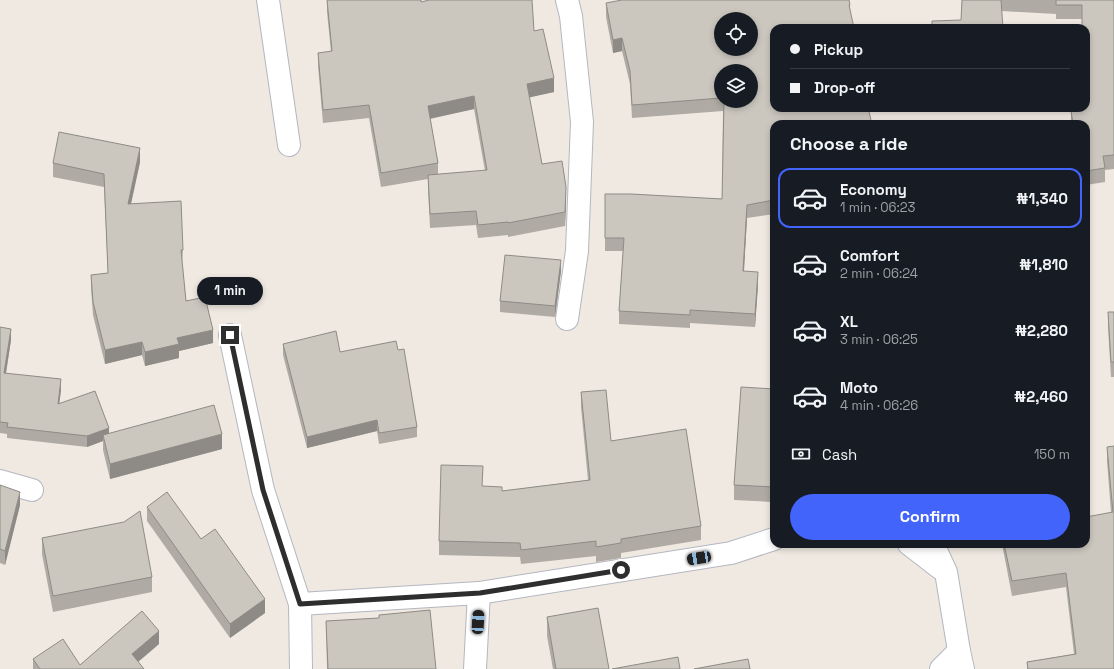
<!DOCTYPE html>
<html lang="en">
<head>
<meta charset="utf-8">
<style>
  body { margin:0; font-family:"Space Grotesk",sans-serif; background:#242831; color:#f1f3f6; height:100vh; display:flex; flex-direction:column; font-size:15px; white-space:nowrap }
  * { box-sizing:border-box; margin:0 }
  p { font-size:13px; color:#9ea1a6 }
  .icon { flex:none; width:22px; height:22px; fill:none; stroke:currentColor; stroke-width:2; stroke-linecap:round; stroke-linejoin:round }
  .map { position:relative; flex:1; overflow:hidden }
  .panel { position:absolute; left:770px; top:120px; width:320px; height:428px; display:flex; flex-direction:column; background:#171b24; border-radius:12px; box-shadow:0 2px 6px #0003 }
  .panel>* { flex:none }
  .banner { position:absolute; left:770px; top:24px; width:320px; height:88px; border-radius:12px; box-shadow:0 2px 6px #0003; display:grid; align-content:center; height:88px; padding:0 20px; background:#171b24 }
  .fabs { position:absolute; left:714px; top:12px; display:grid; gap:8px }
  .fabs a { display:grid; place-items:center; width:44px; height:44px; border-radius:50%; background:#171b24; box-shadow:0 2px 6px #0003; font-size:20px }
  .end { position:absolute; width:18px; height:18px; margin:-9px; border:5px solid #2e2e2e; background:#fff; box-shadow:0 0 0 2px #fff }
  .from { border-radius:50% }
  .bubble { position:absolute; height:28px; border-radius:14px; background:#171b24; box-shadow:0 2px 6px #0003; font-size:13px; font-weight:600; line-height:28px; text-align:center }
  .car { position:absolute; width:12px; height:24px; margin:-12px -6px; border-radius:5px; box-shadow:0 0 3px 1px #0007; background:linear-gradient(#222 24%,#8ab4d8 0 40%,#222 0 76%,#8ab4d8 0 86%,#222 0) }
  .banner b { display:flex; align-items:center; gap:14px; height:38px; font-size:15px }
  .banner b+b { border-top:1px solid #363941 }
  .banner i { width:10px; height:10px; background:#f1f3f6 }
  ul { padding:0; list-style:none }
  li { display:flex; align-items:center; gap:12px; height:60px; margin:0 8px 6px; padding:0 12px; border:2px solid transparent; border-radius:12px }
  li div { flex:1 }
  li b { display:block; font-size:15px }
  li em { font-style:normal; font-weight:600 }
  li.on { border-color:#4264fb }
  li>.icon { width:36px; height:36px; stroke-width:1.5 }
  h2 { padding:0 20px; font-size:18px; line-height:48px }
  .pay { display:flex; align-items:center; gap:10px; height:44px; padding:0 20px; font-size:15px }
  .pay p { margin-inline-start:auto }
  .primary-button { display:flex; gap:8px; margin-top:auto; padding:8px 20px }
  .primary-button a { flex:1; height:46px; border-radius:24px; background:#4264fb; color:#fff; font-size:16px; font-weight:600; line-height:46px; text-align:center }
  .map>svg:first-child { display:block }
</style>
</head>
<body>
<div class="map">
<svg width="1114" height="669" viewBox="0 0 1114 669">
  <rect width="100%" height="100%" fill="#efe9e1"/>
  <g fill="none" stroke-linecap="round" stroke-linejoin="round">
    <g stroke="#b4b7c1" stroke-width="24">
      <g id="minor">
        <path d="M268,0L289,145"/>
        <path d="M567,0L571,16L582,122L577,251L567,319"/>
        <path d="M230,335L263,490L300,604L301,669"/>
        <path d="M0,481L32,490"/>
        <path d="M909,544L940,568"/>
        <path d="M932,544L934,546L946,572L959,651L963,669"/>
        <path d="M300,604L479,593L731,553L774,539"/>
        <path d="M475,669L479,593"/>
        <path d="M941,669L959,651"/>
      </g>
    </g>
    <use href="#minor" stroke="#fff" stroke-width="22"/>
  </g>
  <g fill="#afaba4" fill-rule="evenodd">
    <path d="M327,0L421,2L534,31L554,92L529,97L542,164L566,201L565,226L508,237V235L478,238L476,225L430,228L428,189V179L381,187L369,118L323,123L318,66V53L331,52L327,12ZM474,109L485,171L438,174V163L430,119Z"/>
    <path d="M962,0H1114V169L1105,170V182L1086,185V124H1071V111L1082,110V19H1056V14L1002,11L961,20Z"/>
    <path d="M606,3L850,5V12L774,124V214L747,218L744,272L758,285L755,327L690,323V328L619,324V311L623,251H605V194L722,199L723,111L632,118L630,84L622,51L613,53L606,17ZM721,71L751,101H721Z"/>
    <path d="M140,162L131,204L183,250L182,263L186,301L213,343L179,351V358L145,366L142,355L105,364L93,315L91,288V275L108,273L104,187L53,177V163Z"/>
    <path d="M561,271L555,317L500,312V301Z"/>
    <path d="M1108,312H1114V377H1111L1108,327Z"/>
    <path d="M0,327L11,340L6,374L61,390L59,403L109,433L222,449L110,479L103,450V441L87,447L7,438V434L0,433Z"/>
    <path d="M283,344L340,352L398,350L417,427V437L379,444L377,431L307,448L283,355Z"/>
    <path d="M774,389V502L734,500V485Z"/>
    <path d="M581,392L611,441L701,526V540L621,553V558L596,562V556L521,564L520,557L439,555V541L483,486L502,491L588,480L581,407Z"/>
    <path d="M1114,446V669H1027V662L1074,654L1066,587L1012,596L1002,544H1086L1111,512L1107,461V447Z"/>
    <path d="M0,485L20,505L5,565L0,563Z"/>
    <path d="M147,507L201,539L265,613L230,638L147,521Z"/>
    <path d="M42,538L152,577V592L53,612L42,554Z"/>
    <path d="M379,615L436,669H327L326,621L379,618Z"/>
    <path d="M547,617L609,669H553L547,636Z"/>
    <path d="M159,644L138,662L144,669H33V659L80,665Z"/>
  </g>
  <g fill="#8e8b86">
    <path d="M622,38V51L613,53V40Z"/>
    <path d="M554,78V92L527,98V84Z"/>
    <path d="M474,96V109L428,119V106Z"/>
    <path d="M140,148V162L128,217V204Z"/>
    <path d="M566,187V201L565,226V212Z"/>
    <path d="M747,205V218L743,285V271Z"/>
    <path d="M561,260V271L555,317V306Z"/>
    <path d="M758,272V285L755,327V314Z"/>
    <path d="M11,329V340L4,384V373Z"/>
    <path d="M213,330V343L179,351V358L145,366V352L177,338Z"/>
    <path d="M142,342V355L105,364V350Z"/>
    <path d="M61,379V390L58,414V404Z"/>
    <path d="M377,420V431L307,448V437Z"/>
    <path d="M109,428V439L103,435V441L87,447V436Z"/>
    <path d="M222,434V449L110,479V464Z"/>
    <path d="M20,492V505L5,565V551Z"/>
    <path d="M265,599V613L230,638V624Z"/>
    <path d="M159,631V644L132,667V654Z"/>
  </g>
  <g fill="#cbc7bf" stroke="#8e8b86" fill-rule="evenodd">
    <path d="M327,0H421V2L429,0H532L534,31L543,29L554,78L527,84L542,164L562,161L566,187L565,212L508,223V222L478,225L476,211L430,214L428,175L487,170L474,96L428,106L438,163L381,173L369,105L323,110L318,53L332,51Z"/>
    <path d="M622,0H849L850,5H849L854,28H774V108H868L872,124H774V200L747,205L743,271L758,272L755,314L690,310V315L619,311L624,238H605V194H631L722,199L724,101H751V71H721V98L632,105L630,71L622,38L613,40L606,3ZM721,19H751V49H721Z"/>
    <path d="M962,0H1001L1003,28H932V21L961,20Z"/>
    <path d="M1056,0H1114V155L1103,156L1105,168L1086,171V124H1073L1071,111L1082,110V108H1086V28H1082V5H1056Z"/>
    <path d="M59,132L140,148L128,204L181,201L183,250H181L186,301L205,297L213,330L177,338L179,344L145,352L142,342L105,350L93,302L91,275L108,273L104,174L53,163Z"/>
    <path d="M505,255L561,260L555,306L500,301Z"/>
    <path d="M1108,312H1114V362H1111Z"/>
    <path d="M0,327L11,329L4,373L61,379L58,404L95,391L109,428L87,436L7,427L8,423L0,422Z"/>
    <path d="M336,331L340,352L396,341L398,350L404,349L417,427L379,433L377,420L307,437L283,344Z"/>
    <path d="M741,387L774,389V487L734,485Z"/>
    <path d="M606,390L611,441L686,429L701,526L621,539V543L596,547V541L521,550L520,543L439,541L441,465L483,466L482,486L502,487V491L590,480L581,392Z"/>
    <path d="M214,405L222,434L110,464L103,435Z"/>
    <path d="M1114,446V669H1028L1027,662L1076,654L1066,573L1012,581L1004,544H1086V517L1113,512L1107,447Z"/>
    <path d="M0,485L20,492L5,551L0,549Z"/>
    <path d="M167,492L201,539L215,529L265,599L230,624L147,507Z"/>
    <path d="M140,511L152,577L53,596L42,538L124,522Z"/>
    <path d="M598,608L609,669H556L547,617Z"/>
    <path d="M430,610L436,669H328L326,621L379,618V615Z"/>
    <path d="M142,611L159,631L132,654L144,669H40L33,659L63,639L80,665Z"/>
    <path d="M678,657L680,669H612Z"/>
    <path d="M748,659L750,669H694Z"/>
  </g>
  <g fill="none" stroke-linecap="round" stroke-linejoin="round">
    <path stroke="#2e2e2e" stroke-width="5" d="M230,335L263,490L300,604L480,593L621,570"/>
  </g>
</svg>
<div class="fabs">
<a><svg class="icon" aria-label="locate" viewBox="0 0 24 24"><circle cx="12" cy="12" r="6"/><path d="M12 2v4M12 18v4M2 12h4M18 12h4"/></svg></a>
<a><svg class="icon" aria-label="layers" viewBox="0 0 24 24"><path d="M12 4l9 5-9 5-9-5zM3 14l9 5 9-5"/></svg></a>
</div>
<i class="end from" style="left:621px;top:570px"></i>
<i class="end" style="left:230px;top:335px"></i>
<div class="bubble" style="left:197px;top:277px;width:66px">1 min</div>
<i class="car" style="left:699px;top:558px;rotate:261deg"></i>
<i class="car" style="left:478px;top:622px;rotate:3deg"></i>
<div class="banner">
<b><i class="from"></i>Pickup</b>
<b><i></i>Drop-off</b>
</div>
<section class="panel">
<h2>Choose a ride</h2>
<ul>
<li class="on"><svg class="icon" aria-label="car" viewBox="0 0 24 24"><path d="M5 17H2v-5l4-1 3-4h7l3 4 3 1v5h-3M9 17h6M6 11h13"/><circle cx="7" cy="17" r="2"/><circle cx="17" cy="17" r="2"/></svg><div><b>Economy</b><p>1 min · 06:23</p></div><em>₦1,340</em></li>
<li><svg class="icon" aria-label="car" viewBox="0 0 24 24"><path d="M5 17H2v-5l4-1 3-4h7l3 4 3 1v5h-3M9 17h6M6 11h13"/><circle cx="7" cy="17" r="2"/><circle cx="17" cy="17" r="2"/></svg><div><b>Comfort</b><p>2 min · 06:24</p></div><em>₦1,810</em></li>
<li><svg class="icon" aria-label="car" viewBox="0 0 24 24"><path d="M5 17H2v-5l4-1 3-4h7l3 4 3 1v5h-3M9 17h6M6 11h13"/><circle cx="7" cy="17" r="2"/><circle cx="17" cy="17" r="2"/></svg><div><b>XL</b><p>3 min · 06:25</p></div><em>₦2,280</em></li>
<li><svg class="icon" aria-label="car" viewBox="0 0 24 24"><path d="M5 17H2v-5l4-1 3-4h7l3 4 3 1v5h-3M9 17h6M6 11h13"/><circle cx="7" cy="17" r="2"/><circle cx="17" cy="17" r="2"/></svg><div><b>Moto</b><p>4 min · 06:26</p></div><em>₦2,460</em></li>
</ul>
<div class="pay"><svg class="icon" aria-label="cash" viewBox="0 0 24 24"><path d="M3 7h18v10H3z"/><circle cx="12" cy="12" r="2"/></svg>Cash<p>150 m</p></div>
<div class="primary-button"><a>Confirm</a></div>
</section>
</div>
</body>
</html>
